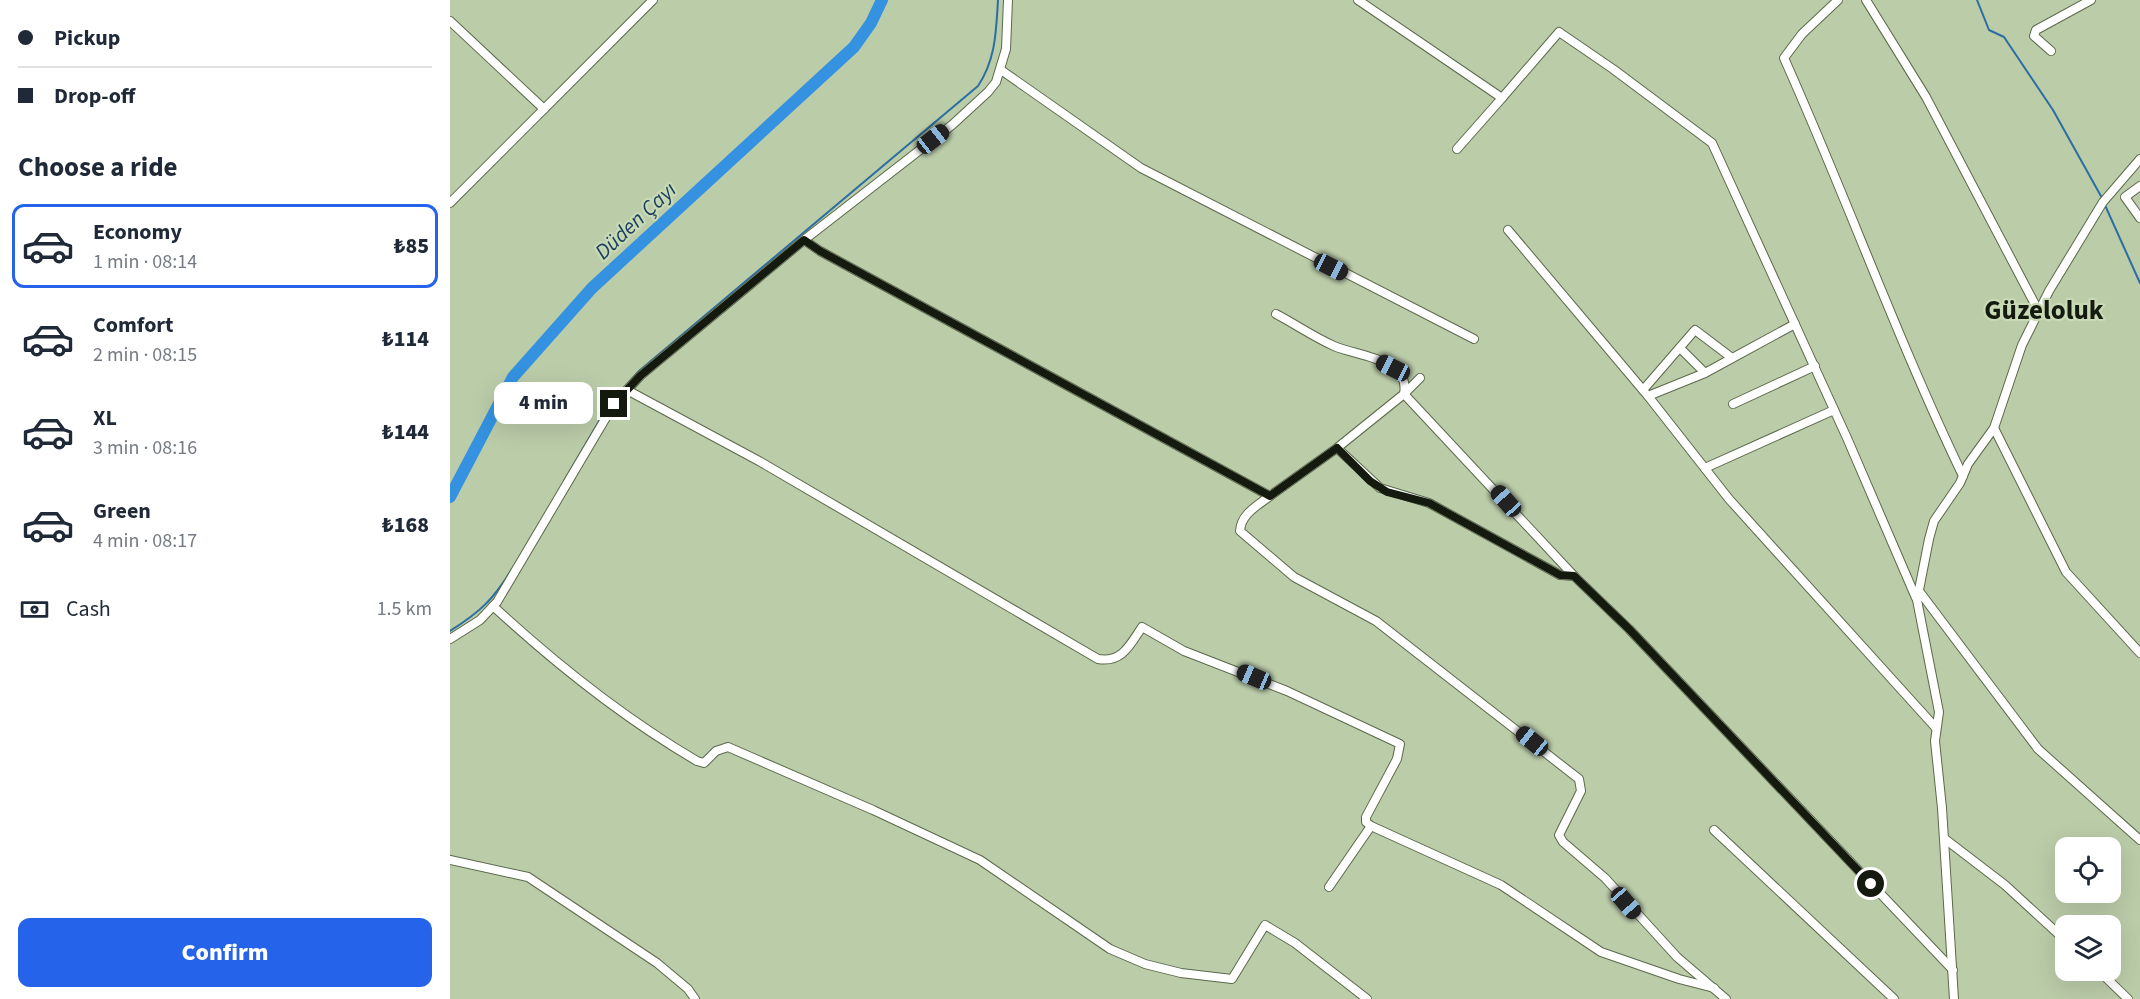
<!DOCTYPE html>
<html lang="en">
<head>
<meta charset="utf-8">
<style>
  body { margin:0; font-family:"Source Sans 3",sans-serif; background:#f2f2f3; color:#1f2937; height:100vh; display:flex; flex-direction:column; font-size:22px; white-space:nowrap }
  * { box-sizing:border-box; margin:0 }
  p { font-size:20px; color:#747a83 }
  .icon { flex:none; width:33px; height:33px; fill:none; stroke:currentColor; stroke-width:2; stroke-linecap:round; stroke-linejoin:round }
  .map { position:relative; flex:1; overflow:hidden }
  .details { display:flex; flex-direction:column; background:#fff; width:450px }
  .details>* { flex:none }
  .hud { display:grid; align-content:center; height:132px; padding:0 18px; background:#fff }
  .buttons { position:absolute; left:1605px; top:837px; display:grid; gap:12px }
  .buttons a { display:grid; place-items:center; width:66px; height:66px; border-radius:12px; background:#fff; box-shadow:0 6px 24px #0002; font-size:30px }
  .end { position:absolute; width:27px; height:27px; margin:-14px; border:8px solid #151a0e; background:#fff; box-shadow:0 0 0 3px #fff }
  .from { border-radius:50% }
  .bubble { position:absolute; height:42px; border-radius:12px; background:#fff; box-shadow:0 6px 24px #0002; font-size:20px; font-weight:800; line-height:42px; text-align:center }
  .car { position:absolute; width:18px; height:36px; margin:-18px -9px; border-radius:8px; box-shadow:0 0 4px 2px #0007; background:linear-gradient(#222 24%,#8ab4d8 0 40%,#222 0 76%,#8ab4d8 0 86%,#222 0) }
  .hud b { display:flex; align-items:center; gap:21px; height:57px; font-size:22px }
  .hud b+b { border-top:2px solid #e0e1e3 }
  .hud i { width:15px; height:15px; background:#1f2937 }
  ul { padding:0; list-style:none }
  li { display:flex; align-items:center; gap:18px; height:84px; margin:0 12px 9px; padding:0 6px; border:3px solid transparent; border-radius:12px }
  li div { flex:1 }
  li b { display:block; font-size:22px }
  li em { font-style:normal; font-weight:800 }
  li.active { border-color:#2563eb }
  li>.icon { width:54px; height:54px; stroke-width:1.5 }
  h2 { padding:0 18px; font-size:27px; line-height:72px }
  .pay { display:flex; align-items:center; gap:15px; height:66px; padding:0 18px; font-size:22px }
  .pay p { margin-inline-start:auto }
  .cta { display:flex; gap:12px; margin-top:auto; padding:12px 18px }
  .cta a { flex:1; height:69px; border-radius:12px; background:#2563eb; color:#fff; font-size:24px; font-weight:800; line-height:69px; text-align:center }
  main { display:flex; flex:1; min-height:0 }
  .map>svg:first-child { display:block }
</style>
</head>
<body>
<main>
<section class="details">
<div class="hud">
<b><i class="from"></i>Pickup</b>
<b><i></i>Drop-off</b>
</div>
<h2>Choose a ride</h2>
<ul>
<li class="active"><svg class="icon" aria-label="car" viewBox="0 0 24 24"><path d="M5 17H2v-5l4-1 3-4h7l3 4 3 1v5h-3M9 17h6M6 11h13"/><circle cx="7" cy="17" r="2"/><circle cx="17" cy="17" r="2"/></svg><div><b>Economy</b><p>1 min · 08:14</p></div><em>₺85</em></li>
<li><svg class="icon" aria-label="car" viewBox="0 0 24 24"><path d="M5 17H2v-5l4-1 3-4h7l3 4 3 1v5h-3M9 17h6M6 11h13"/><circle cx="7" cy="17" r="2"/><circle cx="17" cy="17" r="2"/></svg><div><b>Comfort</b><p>2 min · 08:15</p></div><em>₺114</em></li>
<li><svg class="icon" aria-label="car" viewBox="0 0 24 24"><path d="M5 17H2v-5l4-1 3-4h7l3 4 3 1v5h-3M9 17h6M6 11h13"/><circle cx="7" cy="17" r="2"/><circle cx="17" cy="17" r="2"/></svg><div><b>XL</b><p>3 min · 08:16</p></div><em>₺144</em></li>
<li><svg class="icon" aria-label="car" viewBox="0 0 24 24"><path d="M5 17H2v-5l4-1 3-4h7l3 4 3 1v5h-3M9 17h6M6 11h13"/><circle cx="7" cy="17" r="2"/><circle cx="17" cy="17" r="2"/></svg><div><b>Green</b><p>4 min · 08:17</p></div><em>₺168</em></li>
</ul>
<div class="pay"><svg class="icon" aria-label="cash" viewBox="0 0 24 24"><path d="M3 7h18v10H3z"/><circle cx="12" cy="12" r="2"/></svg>Cash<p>1.5 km</p></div>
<div class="cta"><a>Confirm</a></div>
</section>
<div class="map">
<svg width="1690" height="999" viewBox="0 0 1690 999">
  <rect width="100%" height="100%" fill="#bbcca9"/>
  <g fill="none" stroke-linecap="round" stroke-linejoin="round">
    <g stroke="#2b6ea2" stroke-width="2">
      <path d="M1527,0L1539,30L1554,37L1603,110L1652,198"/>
      <path d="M1654,203L1690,283"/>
      <path d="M114,481L158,406L189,371L528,86C546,59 546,31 548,0"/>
      <path d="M0,631C30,612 44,599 62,569"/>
    </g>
    <path stroke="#3492e1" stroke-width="12" d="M0,497L63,377L142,288L404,47L421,23L432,0"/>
    <g stroke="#5b694a" stroke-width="10">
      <g id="street">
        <path d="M908,0L1052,98L1007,149"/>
        <path d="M1388,0L1352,34L1334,58C1396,196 1447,339 1513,476"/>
        <path d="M1416,0L1476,97L1589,312"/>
        <path d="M0,21L94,109"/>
        <path d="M1601,51L1584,36L1586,30L1641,0"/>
        <path d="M551,70L691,168L1024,339"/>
        <path d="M1052,98L1109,32L1163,69L1262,143L1397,438L1466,598"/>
        <path d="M1690,186L1675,197L1690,218"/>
        <path d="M0,203L203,0"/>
        <path d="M1058,230L1198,396"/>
        <path d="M354,240L370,251L820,496C807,506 791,514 790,531L844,577L926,621L1129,779L1131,791L1109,835L1113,842L1155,878L1227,957L1276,999"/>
        <path d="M826,314C845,324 864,337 884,346C906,356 961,358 954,394L970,378"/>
        <path d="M1345,324L1255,373L1198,396L1279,499L1486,728"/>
        <path d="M1230,348L1255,373"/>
        <path d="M177,390L309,461L648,659C672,663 680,645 692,627L734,651L837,691L950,744L947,759L916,817V822L921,826L1051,885L1151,952L1229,979L1264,988"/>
        <path d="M1193,390L1245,330L1282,358"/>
        <path d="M1283,404L1365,366"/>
        <path d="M1544,428L1616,572L1690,653"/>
        <path d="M1255,468L1384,410"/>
        <path d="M820,496L887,448L954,394L1124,576L1110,575L979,503L930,488L887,448"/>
        <path d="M1124,576L1179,629L1503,970"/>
        <path d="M1469,591L1588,749L1690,840"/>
        <path d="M43,606C107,665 172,717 247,761L254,763L266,751L278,747L423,810L530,860L660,949L695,964L731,973L782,979L815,925L845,943L917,999"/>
        <path d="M0,639L30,620L47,602L164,404L190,376L354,240L502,125L538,92L546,82L556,49L558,0"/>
        <path d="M1264,830L1444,999"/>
        <path d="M1495,839L1555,885L1616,941"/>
        <path d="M0,860L78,877L207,963L238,989L245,999"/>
        <path d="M879,887L921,826"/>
        <path d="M1648,970L1678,999"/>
        <path d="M1504,999L1492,808L1485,741L1489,712L1467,600L1479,539L1484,521L1510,483L1518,464L1544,428L1572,345L1599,291L1653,202L1690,159"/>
      </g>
    </g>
    <use href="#street" stroke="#fff" stroke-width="8"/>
  </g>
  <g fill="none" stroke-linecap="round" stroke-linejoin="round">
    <path stroke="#151a0e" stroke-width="8" d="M164,404L190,376L354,240L370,251L820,496L887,448L920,481L937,492L979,503L1110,575L1124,576L1179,629L1421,884"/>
  </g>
  <g text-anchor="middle" stroke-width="4.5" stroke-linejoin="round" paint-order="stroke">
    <g font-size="22" font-style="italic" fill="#183d5d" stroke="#c8d9b6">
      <text transform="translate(185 220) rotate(-43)" y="8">Düden Çayı</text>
    </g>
    <g font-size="27" font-weight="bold" fill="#151a0e" stroke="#c8d9b6">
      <text x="1594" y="319">Güzeloluk</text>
    </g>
  </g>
</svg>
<div class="buttons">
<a><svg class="icon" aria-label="locate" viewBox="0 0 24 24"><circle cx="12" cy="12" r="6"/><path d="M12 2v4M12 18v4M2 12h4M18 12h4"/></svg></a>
<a><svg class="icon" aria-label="layers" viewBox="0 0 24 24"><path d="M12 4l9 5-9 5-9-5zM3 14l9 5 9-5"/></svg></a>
</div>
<i class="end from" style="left:1421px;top:884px"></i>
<i class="end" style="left:164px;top:404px"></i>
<div class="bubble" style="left:44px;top:382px;width:99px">4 min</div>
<i class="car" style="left:483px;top:139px;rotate:52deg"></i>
<i class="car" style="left:881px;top:267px;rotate:117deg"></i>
<i class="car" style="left:943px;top:368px;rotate:297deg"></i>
<i class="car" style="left:1056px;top:501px;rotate:318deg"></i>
<i class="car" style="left:804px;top:677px;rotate:293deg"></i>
<i class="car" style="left:1082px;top:741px;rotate:309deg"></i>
<i class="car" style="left:1176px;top:903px;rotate:139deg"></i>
</div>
</main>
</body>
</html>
